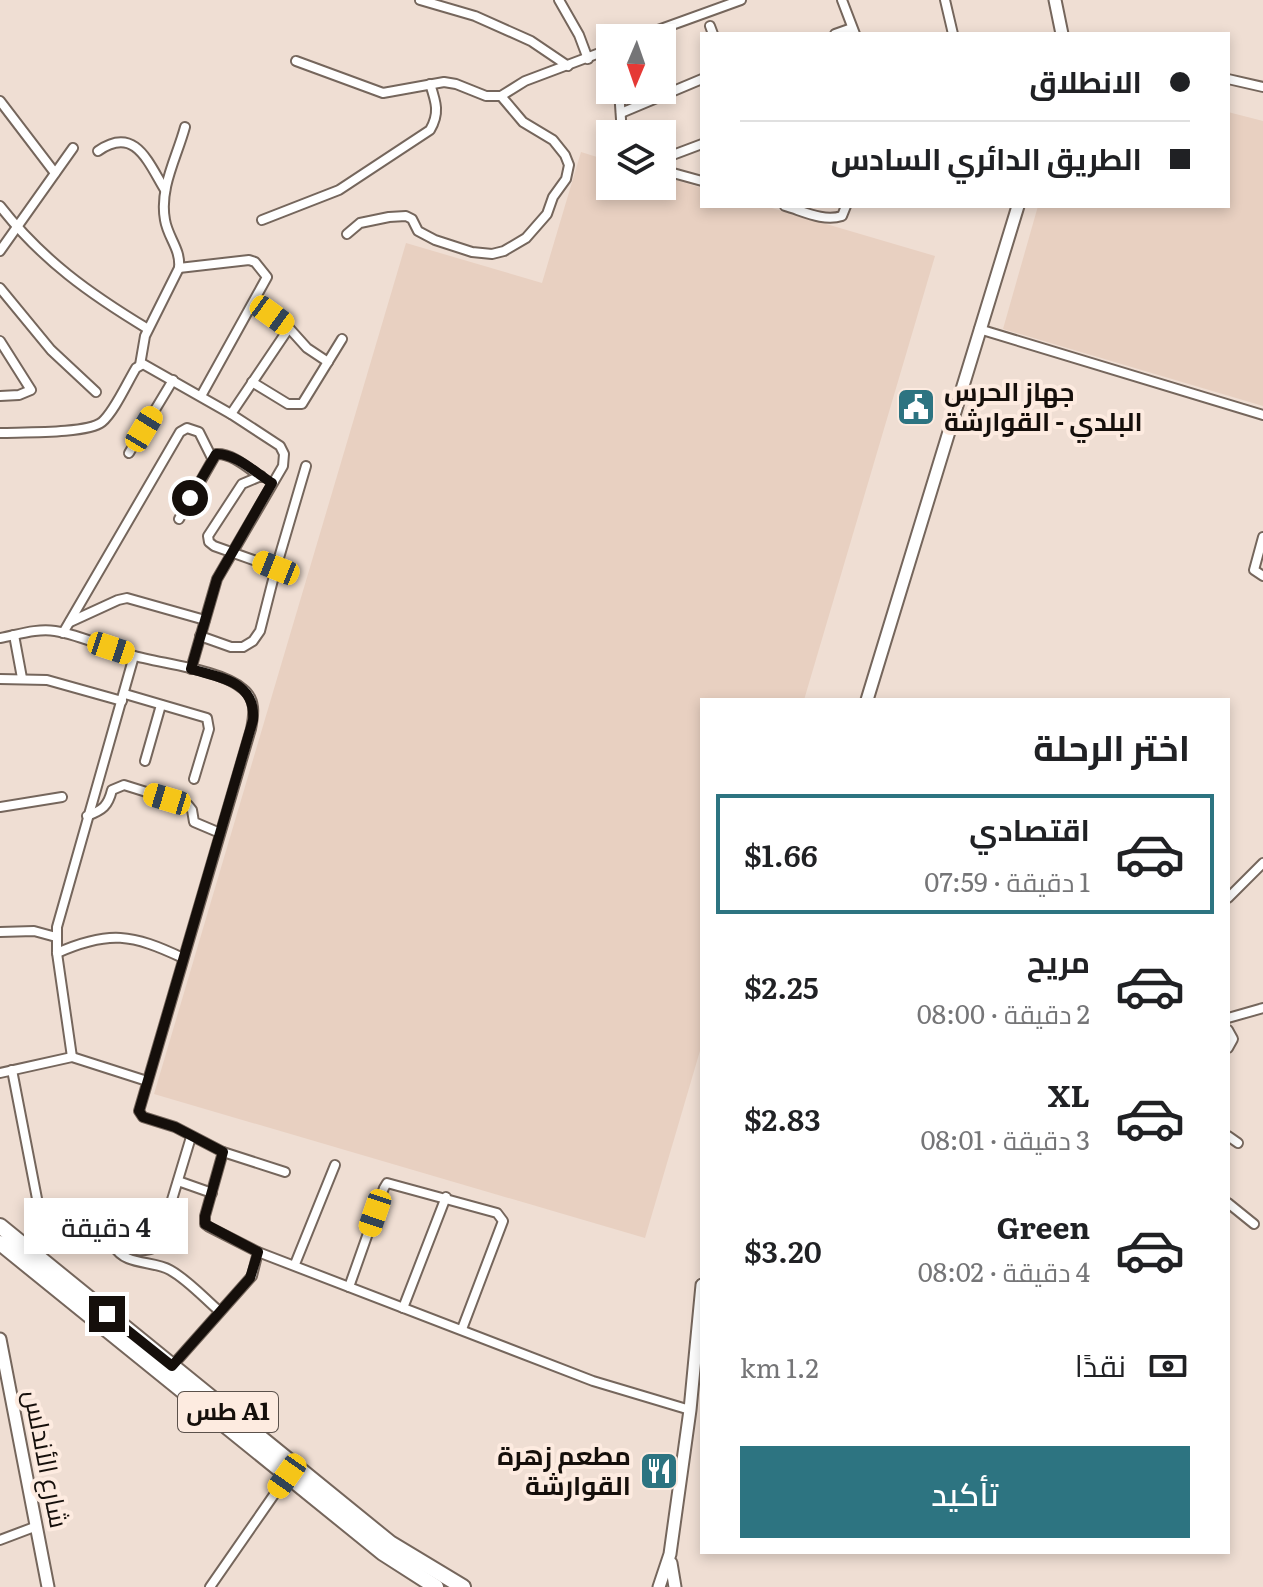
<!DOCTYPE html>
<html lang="ar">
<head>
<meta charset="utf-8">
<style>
  body { margin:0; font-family:Literata,Cairo,serif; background:#f6f6f6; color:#202124; direction:rtl; height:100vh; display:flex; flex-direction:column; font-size:30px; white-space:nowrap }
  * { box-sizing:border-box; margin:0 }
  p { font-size:26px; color:#757577 }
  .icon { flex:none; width:44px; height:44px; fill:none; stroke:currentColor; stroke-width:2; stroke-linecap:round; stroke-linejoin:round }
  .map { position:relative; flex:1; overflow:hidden; direction:ltr }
  .panel { position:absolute; left:700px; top:698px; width:530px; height:856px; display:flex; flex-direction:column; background:#fff; border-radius:0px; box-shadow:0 4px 12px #0003; direction:rtl }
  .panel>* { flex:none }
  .guide { position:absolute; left:700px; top:32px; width:530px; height:176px; border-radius:0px; box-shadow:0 4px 12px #0003; direction:rtl; display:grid; align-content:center; height:176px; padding:0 40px; background:#fff }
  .needle { width:52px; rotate:182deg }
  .controls { position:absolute; left:596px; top:24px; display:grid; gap:16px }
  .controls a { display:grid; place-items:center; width:80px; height:80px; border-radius:0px; background:#fff; box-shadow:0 4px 12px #0003; font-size:40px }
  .end { position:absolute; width:36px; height:36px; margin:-18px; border:10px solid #150f0b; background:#fff; box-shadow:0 0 0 4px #fff }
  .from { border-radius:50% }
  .bubble { position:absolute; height:56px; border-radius:0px; background:#fff; box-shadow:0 4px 12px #0003; font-size:26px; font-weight:600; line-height:56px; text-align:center; direction:rtl }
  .car { position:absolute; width:24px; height:48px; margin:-24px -12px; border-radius:10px; box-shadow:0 0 6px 2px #0007; background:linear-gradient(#f5c518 24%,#345 0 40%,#f5c518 0 76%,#345 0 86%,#f5c518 0) }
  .guide b { display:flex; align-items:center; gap:28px; height:76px; font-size:30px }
  .guide b+b { border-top:2px solid #e0e0e0 }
  .guide i { width:20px; height:20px; background:#202124 }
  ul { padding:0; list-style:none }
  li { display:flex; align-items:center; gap:24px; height:120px; margin:0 16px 12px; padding:0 24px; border:4px solid transparent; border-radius:0px }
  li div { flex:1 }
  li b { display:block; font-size:30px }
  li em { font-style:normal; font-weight:600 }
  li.current { border-color:#2d7481 }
  li>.icon { width:72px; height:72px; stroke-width:1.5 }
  h2 { padding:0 40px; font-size:36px; line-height:96px }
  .pay { display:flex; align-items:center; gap:20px; height:88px; padding:0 40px; font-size:30px }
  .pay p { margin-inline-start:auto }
  .cta { display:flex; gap:16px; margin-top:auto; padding:16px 40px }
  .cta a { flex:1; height:92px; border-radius:0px; background:#2d7481; color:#fff; font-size:32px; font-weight:600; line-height:92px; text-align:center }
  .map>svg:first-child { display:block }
</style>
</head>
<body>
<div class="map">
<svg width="1263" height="1587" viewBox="0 0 1263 1587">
  <rect width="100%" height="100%" fill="#efded3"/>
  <g fill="#e8d0c1">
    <path d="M1228,112L1263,121V406L1003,329L1038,206H1228Z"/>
    <path d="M581,152L610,161V186H662V176L702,188V206H765L935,256L804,700H702V1044L645,1238L154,1094L406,243L542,283Z"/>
  </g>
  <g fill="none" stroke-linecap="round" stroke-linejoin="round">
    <g stroke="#75665c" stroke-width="12">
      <g id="minor">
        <path d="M420,0L475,16L531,41L568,66"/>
        <path d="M559,0L579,35L588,59"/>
        <path d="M842,0L855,34"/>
        <path d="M945,0L953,34"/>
        <path d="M710,26L713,34"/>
        <path d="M835,34L852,28"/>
        <path d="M636,38L741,0"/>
        <path d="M296,61L383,93L444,82L456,84L486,96H501L523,122L553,140L565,155L569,165L566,179L553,197L547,214L526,238L504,251L492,254L472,252L435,240L418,231L412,219L406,216L389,217L360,223L347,234"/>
        <path d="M1228,79L1263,87"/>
        <path d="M619,90L622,134"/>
        <path d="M501,96L525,81L610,49"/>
        <path d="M0,101L55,173"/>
        <path d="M621,113L702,79"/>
        <path d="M98,151C135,125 148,162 165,190"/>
        <path d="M662,159L702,144"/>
        <path d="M662,170L702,181"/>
        <path d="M0,206C42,260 90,294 148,329"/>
        <path d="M785,206C803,211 823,222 842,216L846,206"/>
        <path d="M262,220L339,190L430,130C440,113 436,102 430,84"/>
        <path d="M0,251L73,148"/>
        <path d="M179,268L249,260L255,262L267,277L201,396"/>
        <path d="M0,288L51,350L96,392"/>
        <path d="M254,303L289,328L307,348L328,362"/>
        <path d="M979,329L1263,415"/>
        <path d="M0,341L31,390L19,395L0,396"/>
        <path d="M140,365L145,336L179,268C181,249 168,238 165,220C159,188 177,157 185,127"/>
        <path d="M252,382L288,404H302L342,339"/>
        <path d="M231,414L289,328"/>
        <path d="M0,433C21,432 87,434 102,422C114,412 127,383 136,368L143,364L231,414L280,446L284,454L283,466L217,579L191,669"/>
        <path d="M129,453L173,380"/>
        <path d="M261,476L242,484L208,536L209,542L214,546L276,568"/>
        <path d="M179,519L216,454C232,453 248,468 261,477"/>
        <path d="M1263,537L1254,570L1263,576"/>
        <path d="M70,622L118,600L127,598L205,620"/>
        <path d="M63,633L180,432L187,428L199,432L212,458"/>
        <path d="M14,635L22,678"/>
        <path d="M200,636L231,647H243L253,641L260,631L276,568L306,466"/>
        <path d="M0,638C17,635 37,628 55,631C81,635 106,648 131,655C161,664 220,669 243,689C256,699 254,714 251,729L139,1111L143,1117L175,1127L223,1152L285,1172"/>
        <path d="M0,679L47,680L122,701"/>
        <path d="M125,694L207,718L209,729L194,779"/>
        <path d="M145,761L161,705"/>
        <path d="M0,807L62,797"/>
        <path d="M87,816C103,810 108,806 112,790L124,785L188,805L192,810L194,822L220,833"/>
        <path d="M1228,898L1263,863"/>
        <path d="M0,932L34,931L56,937"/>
        <path d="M57,953C109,930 132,934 183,958"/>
        <path d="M1228,1018L1263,1008"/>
        <path d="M1228,1030L1233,1039L1228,1048"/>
        <path d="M72,1057L57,953V927L134,656"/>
        <path d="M12,1070L39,1209L46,1217C73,1229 131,1262 158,1246L191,1137"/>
        <path d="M0,1073L72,1057L147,1081"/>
        <path d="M1228,1136L1238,1143"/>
        <path d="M223,1152L205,1216V1224L209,1227L258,1252L593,1381L690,1410"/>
        <path d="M178,1181L212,1193"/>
        <path d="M1228,1203L1254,1224"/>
        <path d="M114,1246C125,1266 152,1260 170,1270C188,1280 204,1298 219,1311"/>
        <path d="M295,1264L335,1165"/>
        <path d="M349,1287L384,1188L387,1183L497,1213L503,1221L462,1329"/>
        <path d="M403,1308L446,1197"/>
        <path d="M172,1366L252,1276L258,1252"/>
        <path d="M0,1540L37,1526"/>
        <path d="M210,1587L287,1476"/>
      </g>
    </g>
    <g stroke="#75665c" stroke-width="15">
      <g id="secondary">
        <path d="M1055,0L1062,34"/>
        <path d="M867,700L1018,206"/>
        <path d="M0,1339L48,1587"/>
        <path d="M671,1563L675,1587"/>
        <path d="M659,1587L670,1554L690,1410L702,1285"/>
      </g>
    </g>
    <g stroke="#75665c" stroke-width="18">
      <g id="trunk">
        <path d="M0,1226L390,1543L463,1587"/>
        <path d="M0,1243L383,1553L436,1587"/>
      </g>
    </g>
    <use href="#minor" stroke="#fff" stroke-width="8"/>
    <use href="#secondary" stroke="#fff" stroke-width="11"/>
    <use href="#trunk" stroke="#fff" stroke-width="14"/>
  </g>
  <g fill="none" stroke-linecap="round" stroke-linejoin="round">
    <path stroke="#150f0b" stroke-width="10" d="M107,1314L172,1366L250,1278L258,1252L205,1224V1216L223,1152L175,1127L143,1117L139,1111L253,720C256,681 220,678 191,669L217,579L272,483C256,473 235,453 216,454L190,498"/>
  </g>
  <defs>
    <g id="civic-square" transform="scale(2)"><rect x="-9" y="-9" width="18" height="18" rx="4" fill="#2d7481" stroke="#fdebe0"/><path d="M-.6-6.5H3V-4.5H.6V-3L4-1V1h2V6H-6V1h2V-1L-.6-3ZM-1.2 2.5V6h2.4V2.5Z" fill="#fff"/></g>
    <g id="restaurant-square" transform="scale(2)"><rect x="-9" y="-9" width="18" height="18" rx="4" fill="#2d7481" stroke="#fdebe0"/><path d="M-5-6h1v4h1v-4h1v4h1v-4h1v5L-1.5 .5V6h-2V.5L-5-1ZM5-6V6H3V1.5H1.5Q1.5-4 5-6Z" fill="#fff"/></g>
  </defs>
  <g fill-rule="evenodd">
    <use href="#civic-square" x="916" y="407"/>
    <use href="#restaurant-square" x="659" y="1471"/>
  </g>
  <g text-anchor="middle" stroke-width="8" stroke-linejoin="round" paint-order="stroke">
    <rect fill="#fdebe0" stroke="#5b514b" stroke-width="2" x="178" y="1392" width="100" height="40" rx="6"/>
    <g font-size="24" font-weight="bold" fill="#150f0b">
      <text x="228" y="1420">طس A1</text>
    </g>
    <g font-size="26" font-weight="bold" fill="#150f0b" stroke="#fdebe0" text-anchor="start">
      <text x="944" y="401">جهاز الحرس<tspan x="944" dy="30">البلدي - القوارشة</tspan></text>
      <text x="631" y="1465" text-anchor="end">مطعم زهرة<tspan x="631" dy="30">القوارشة</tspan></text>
    </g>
    <g font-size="26" fill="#150f0b" stroke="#fdebe0">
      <text transform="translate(46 1459) rotate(79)" y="9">شارع الأندلس</text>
    </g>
  </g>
</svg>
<div class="controls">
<a><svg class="needle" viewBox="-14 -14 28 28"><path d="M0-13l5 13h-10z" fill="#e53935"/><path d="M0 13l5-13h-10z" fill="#757577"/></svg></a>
<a><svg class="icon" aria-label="layers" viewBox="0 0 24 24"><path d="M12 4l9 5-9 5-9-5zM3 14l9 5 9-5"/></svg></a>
</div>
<i class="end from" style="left:190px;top:498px"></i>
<i class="end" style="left:107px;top:1314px"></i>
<div class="bubble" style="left:24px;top:1198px;width:164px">4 دقيقة</div>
<i class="car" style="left:272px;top:315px;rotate:126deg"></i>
<i class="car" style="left:144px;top:429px;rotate:31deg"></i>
<i class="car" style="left:276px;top:568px;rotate:292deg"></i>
<i class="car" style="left:111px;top:648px;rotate:108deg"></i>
<i class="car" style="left:167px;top:799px;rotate:287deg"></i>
<i class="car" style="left:375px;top:1213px;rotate:199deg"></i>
<i class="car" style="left:287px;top:1476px;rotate:215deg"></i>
<div class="guide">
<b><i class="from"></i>الانطلاق</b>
<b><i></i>الطريق الدائري السادس</b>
</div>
<section class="panel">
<h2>اختر الرحلة</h2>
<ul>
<li class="current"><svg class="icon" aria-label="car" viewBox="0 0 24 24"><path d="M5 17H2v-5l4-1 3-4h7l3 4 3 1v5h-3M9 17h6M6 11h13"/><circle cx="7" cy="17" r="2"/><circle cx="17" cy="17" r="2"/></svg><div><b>اقتصادي</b><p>1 دقيقة · 07:59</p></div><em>$1.66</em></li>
<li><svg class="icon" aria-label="car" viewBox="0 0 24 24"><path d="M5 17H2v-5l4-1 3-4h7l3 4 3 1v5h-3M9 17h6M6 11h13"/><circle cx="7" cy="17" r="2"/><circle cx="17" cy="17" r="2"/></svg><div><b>مريح</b><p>2 دقيقة · 08:00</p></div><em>$2.25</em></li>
<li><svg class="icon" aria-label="car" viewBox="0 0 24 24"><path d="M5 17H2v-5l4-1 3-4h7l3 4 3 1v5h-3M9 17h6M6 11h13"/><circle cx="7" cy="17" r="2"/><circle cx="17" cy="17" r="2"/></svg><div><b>XL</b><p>3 دقيقة · 08:01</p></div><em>$2.83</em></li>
<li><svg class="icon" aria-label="car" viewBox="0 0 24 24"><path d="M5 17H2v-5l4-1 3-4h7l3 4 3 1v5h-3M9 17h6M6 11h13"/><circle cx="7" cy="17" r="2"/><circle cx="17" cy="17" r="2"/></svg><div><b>Green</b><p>4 دقيقة · 08:02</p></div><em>$3.20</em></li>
</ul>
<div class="pay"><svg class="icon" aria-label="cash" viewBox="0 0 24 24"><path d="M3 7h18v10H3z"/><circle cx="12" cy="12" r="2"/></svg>نقدًا<p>1.2 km</p></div>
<div class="cta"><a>تأكيد</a></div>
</section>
</div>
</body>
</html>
